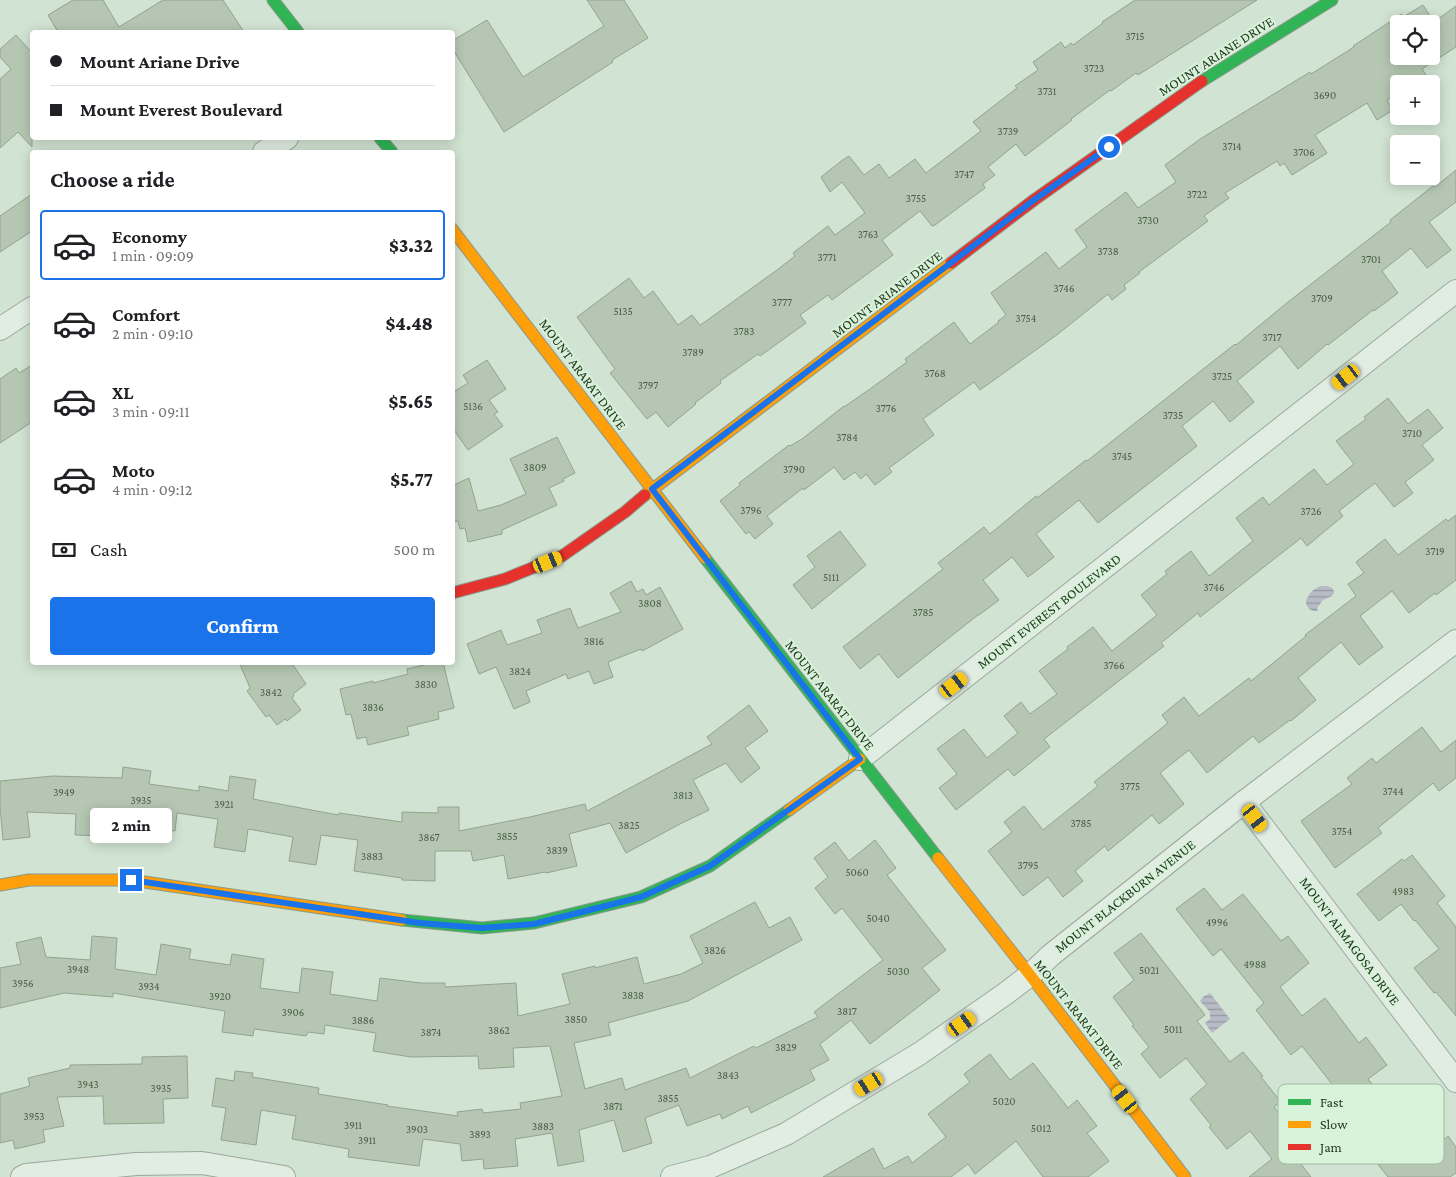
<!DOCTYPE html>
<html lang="en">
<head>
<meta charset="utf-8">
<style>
  body { margin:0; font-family:"Crimson Pro",serif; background:#f2f2f2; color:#202124; height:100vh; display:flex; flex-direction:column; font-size:19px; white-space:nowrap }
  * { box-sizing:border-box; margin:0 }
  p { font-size:16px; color:#757577 }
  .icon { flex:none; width:28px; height:28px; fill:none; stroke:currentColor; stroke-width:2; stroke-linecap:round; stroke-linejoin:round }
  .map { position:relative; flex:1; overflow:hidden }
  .panel { position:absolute; left:30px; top:150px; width:425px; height:515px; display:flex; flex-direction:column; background:#fff; border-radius:5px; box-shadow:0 2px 12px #0003 }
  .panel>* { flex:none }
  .hud { position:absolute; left:30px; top:30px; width:425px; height:110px; border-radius:5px; box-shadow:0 2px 12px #0003; display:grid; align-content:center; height:110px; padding:0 20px; background:#fff }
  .controls { position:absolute; left:1390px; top:15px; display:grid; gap:10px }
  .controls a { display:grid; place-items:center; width:50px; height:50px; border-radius:5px; background:#fff; box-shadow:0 2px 12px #0003; font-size:25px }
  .end { position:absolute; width:22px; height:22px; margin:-11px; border:6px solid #1a73e8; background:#fff; box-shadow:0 0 0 2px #fff }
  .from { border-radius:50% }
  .bubble { position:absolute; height:35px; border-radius:5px; background:#fff; box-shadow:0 2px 12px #0003; font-size:16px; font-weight:800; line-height:35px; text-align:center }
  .car { position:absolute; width:15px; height:30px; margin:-15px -8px; border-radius:6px; box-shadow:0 0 4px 1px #0007; background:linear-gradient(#f5c518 24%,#345 0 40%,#f5c518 0 76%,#345 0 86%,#f5c518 0) }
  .hud b { display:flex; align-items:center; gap:18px; height:48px; font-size:19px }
  .hud b+b { border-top:1px solid #e0e0e0 }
  .hud i { width:12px; height:12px; background:#202124 }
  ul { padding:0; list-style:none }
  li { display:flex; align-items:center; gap:15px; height:70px; margin:0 10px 8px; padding:0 10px; border:2px solid transparent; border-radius:5px }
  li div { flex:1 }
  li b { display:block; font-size:19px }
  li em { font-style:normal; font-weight:800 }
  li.active { border-color:#1a73e8 }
  li>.icon { width:45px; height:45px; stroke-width:1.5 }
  h2 { padding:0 20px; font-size:22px; line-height:60px }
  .pay { display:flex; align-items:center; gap:12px; height:55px; padding:0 20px; font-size:19px }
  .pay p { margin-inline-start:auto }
  .action { display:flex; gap:10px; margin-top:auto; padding:10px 20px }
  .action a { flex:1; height:58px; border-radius:5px; background:#1a73e8; color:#fff; font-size:20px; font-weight:800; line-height:58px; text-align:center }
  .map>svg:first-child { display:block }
</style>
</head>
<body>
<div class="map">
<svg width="1456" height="1177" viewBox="0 0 1456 1177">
  <defs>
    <pattern id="water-rules" width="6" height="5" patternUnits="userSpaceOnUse" patternTransform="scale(1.25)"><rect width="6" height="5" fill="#b6bbc5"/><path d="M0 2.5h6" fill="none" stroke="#9499a0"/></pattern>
  </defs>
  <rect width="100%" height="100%" fill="#d1e3d2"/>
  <g fill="url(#water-rules)">
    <path d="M1321,586C1327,586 1334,586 1334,593L1332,596L1323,600L1317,608L1318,611C1311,612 1306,608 1306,601C1309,593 1313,589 1321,586Z"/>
    <path d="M1210,993L1230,1019L1212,1033L1205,1023L1210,1019V1012L1200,1001L1203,997Z"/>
  </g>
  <g fill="#b5c7b2" stroke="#93a390" fill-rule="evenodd">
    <path d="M73,0H103L119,27L163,0H223L244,32H58L48,15Z"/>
    <path d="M587,0H624L648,38L612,60L613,62L504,132L452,48V41L487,20L523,77L604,26Z"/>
    <path d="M1135,0H1257L1138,75L1136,73L1111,91L1110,90L1071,119L1072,120L1025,156L1016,144L988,167L995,175L983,184L985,188L935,225L932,226L920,211L882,240L893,255L832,300L828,295L800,315L806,323L760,356L758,354L720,381L721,383L695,403L696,404L668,427L656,412L647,419L610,373L615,369L577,317L629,278L644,298L653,291L678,325L692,315L700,325L702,324L777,270L795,256L793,253L828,226L835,235L865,213L842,182L830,192L821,177L844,159L849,156L864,175L879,164L889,178L915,159L926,173L981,131L973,122L1017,88L1015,86L1038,70L1033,62L1061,42L1065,48L1071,43L1073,45L1103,23L1102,22Z"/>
    <path d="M1423,5L1434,22L1456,6V47L1422,69L1426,75L1413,84H1399V93L1387,100L1393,110L1377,120L1367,103L1315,135L1327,153L1292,175L1284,163L1280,166L1277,161L1225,193L1229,198L1204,216L1208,221L1139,272L1140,273L1124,285L1126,289L1112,300L1108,294L1058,334L980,390L974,382L923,419L934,435L889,468L892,472L875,485L866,474L861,479L855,472L844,480L834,467L804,490L803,488L767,516L773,524L755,539L749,532L746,534L720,501L740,485L739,483L789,445L790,446L802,439L844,406V407L870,389L907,362L905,359L954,322L970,344L999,322L998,321L1006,315L991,293L1046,252L1059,269L1087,247L1075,230L1126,192L1138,208L1176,182L1165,165L1200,139L1310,72L1311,74L1354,47L1353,46L1402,14L1403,17ZM1399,24H1431V56H1399Z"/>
    <path d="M16,35L32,53V147L18,132L0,148V79L11,69L0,57V49Z"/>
    <path d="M1456,170V202L1429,222L1451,250L1427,268L1411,248L1382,271L1398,293L1374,311L1373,310L1328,345L1327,344L1298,369L1280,346L1237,381L1254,402L1230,422L1213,401L1182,426L1197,446L1098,523L1079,500L1036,534L1054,557L1028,577L1012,557L983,580L999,600L979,615H978L898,678L879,654L860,669L843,647L943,569L938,563L984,527L990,534L1036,496L1037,498L1086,460L1087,461L1235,344L1236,345L1288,302L1391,222L1390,220L1433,186L1435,187Z"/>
    <path d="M32,194V231L0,252V216Z"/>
    <path d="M487,360L506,389L489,400L498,412L494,414L503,426L468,450L452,427V393L468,383L463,375Z"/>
    <path d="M32,365V422L0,443V379L16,368L19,373Z"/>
    <path d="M1388,398L1408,424L1428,409L1443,428L1422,445L1434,460L1405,482L1413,493L1394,507L1375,483L1339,511L1343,516L1307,546L1301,538L1200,617L1198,613L1161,643L1164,646L1044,739L1050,747L1014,776L1008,769L956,810L939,788L957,774L937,749L964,729L987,758L1018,733L1004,716L1021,702L1030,714L1057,694L1039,671L1068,649L1067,647L1093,627L1112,651L1157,615L1141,595L1167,574L1165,571L1191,551L1209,576L1253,541L1236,518L1263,497L1269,505L1314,469L1327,485L1354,464L1336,441L1366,419L1364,417Z"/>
    <path d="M557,437L575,473L563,479L564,481L549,488L557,505L502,530V534L468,542L465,528L460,529L458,521L452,522V486L469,478L478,511L501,505L526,494L510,459Z"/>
    <path d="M1456,515V580L1436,595L1435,593L1409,613L1392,591L1360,616L1383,647L1359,665L1341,642L1298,678L1316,700L1291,721L1290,720L1259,743L1253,736L1207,773L1189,750L1160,773L1184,804L1159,824L1152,815L1108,851L1105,846L1075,871L1083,881L1063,897L1048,877L1023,896L988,851L1012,832L1004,822L1024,806L1043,830L1098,786L1094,782L1168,723L1162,715L1184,697L1199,716L1249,678L1251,681L1306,636L1305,635L1356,596L1348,584L1364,573L1356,562L1385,539L1398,555L1446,519L1448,521Z"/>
    <path d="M840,531L866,565L812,609L793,585L815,567L807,556Z"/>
    <path d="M631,581L637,592L643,589L646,595L660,587L683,629L642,651L641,649L608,662L613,677L594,684L589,671L568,679L566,674L526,691L530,702L514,709L496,667L479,674L467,644L501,630L507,645L542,633L537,620L570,608L578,628L621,612L610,593Z"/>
    <path d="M239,662H291L306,684L293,694L294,696L292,698L301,710L287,721L285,719L277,725L269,715L266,717L247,691L250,688Z"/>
    <path d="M424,662H443L454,708L438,712L439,719L407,727L409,735L368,745L366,737L357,739L351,714L346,715L340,689L373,681V683L408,674L407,669L424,665Z"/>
    <path d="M749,705L768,731L745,748L760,768L741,783L726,763L693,780L709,810L680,824L626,853L610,823L569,834L577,866L546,873L545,872L508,879L504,855L473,861L471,851H435V881L402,880V878L354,871L358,840L321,835L316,865L289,861L293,837L248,829L245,852L214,847L218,819L177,813L175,831L148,827L146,841L110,836L75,835L76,814L27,812L30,837L3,840L0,807V781L53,776L122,778L123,767L151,771L149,784L199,791V786L228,791L230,776L256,780L253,799L338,815L339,813L402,822V812L438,813V807H459V831L530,817L585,804L587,811L712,744L707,737Z"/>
    <path d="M1422,727L1441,752L1456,740V778L1439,791L1433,783L1378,828L1382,833L1335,868L1301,821L1352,784L1347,778L1372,758L1376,763Z"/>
    <path d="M875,840L896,868L887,875L946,950L922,968L940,990L870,1044L851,1020L820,1044L829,1060L810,1070L815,1080L751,1113L748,1106L722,1119L720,1114L687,1126L679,1105L645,1118L652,1143L623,1152L614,1120L579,1130L584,1161L558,1166L552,1133L515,1139L518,1166L484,1169L483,1159L462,1161L460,1144L423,1139L419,1166L348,1157L349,1149L292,1139L296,1116L261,1110L256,1145L221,1140L226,1108L212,1106L216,1078L234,1081L235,1071L253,1073L252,1077L319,1088L318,1094L388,1105L387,1106L458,1116L457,1112L482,1109L483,1113L521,1109L520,1103L562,1096L550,1046L513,1048L514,1067L479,1069L478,1056L411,1057L373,1051L376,1033L325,1025L324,1034L308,1032L306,1036L254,1029L253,1036L222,1032L225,1011L113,993V997L64,993L0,1008V968L21,964L16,943L41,937L46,957L90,960L92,936L117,938L115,969L156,975L161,944L191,949L189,959L230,965L232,954L264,959L260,988L299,993L302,968L333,972L330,994L377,1001L380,978L421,983H445V987L516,983L518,1016L570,1004L562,974L595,966V968L637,957L644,984L681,974L703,963L690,936L755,902L769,928L790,917L802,940L688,1001L608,1023L611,1035L574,1043L585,1089L622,1078L625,1090L686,1068L690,1078L754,1046L756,1048L818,1017L814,1012L883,960L842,908L835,914L815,888L828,877L814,858L835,842L849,861Z"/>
    <path d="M1412,855L1445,896L1437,903L1456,927V1016L1436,992L1434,993L1414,968L1439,949L1415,920L1414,921L1401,904L1379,921L1357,894L1402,859L1404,861Z"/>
    <path d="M1204,888L1222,910L1243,894L1281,941L1288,936L1309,963L1280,987L1302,1016L1325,998L1359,1043L1366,1037L1387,1065L1368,1079L1392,1109L1410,1095L1445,1139L1448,1136L1456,1147V1173L1450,1177H1388L1376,1162L1387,1154L1302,1046L1291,1055L1256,1010L1264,1003L1221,949L1213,956L1176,909Z"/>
    <path d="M1141,933L1205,1015L1197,1021L1230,1062L1243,1052L1263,1076L1261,1077L1281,1102L1274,1107L1295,1134L1284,1142L1311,1177H1249L1272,1159L1250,1131L1227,1149L1209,1127L1211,1125L1190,1099L1207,1084L1186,1058L1160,1078L1141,1054L1149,1047L1132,1026L1134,1025L1113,997L1134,980L1114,953Z"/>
    <path d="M990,1054L1010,1080L1033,1063L1068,1108L1077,1100L1097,1126L1087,1133L1109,1161L1088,1177H1043L1016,1141L975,1174L968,1164L951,1177H823L873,1148L884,1169L908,1156L912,1163L946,1137L928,1114L970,1082L964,1074Z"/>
    <path d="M187,1056L188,1098L163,1099L164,1123L104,1124L103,1096L57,1097L64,1126L43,1130L45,1142L15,1149L13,1140L0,1143V1094L30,1086L28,1078L70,1068V1065L142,1064V1057Z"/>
  </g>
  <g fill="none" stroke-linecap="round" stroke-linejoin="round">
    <g stroke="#9aa99a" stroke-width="24">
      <g id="street">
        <path d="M264,152L287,138"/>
        <path d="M0,329L32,308"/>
        <path d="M860,759L1456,291"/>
        <path d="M1244,802L1456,1081"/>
        <path d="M22,1177L26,1175L136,1164L202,1163L284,1177"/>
        <path d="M672,1177L710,1167L786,1134L919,1054L1005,994L1030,975L1051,955L1244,802L1456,641"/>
      </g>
    </g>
    <g stroke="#8a9989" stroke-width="13">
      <g id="fast">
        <path d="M273,0L298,32"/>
        <path d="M1202,81L1332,0"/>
        <path d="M380,138L392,152"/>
        <path d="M705,558L938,858"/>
        <path d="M402,920L482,928L534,923L641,897L710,866L789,810"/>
      </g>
    </g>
    <g stroke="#8a9989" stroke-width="13">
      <g id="slow">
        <path d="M452,229L705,558"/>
        <path d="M645,495L951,263"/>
        <path d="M789,810L860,759"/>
        <path d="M938,858L1030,975L1185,1177"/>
        <path d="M0,885L29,880H131L402,920"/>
      </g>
    </g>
    <g stroke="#8a9989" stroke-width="13">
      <g id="jam">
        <path d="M951,263L1034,200L1202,81"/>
        <path d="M452,593L505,579L562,556L625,512L645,495"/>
      </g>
    </g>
    <use href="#street" stroke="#e1ece2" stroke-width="22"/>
    <use href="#fast" stroke="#30b455" stroke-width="11"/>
    <use href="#slow" stroke="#ff9f0a" stroke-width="11"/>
    <use href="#jam" stroke="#e5322d" stroke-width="11"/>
  </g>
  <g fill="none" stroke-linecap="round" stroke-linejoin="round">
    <path stroke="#1a73e8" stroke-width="6" d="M131,880L420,923L482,928L534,924L641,897L710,866L860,759L652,489L1034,200L1109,147"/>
  </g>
  <g text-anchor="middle" stroke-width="4" stroke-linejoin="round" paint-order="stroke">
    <g font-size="11" fill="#495c46">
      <text x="1135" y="40">3715</text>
      <text x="1094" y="72">3723</text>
      <text x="1047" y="95">3731</text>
      <text x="1325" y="99">3690</text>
      <text x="1008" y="135">3739</text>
      <text x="1232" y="150">3714</text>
      <text x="1304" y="156">3706</text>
      <text x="964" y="178">3747</text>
      <text x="1197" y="198">3722</text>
      <text x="916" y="202">3755</text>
      <text x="1148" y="224">3730</text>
      <text x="868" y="238">3763</text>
      <text x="1108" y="255">3738</text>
      <text x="827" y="261">3771</text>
      <text x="1371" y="263">3701</text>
      <text x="1064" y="292">3746</text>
      <text x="1322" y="302">3709</text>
      <text x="782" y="306">3777</text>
      <text x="623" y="315">5135</text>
      <text x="1026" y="322">3754</text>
      <text x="744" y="335">3783</text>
      <text x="1272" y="341">3717</text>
      <text x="693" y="356">3789</text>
      <text x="935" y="377">3768</text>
      <text x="1222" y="380">3725</text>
      <text x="648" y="389">3797</text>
      <text x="473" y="410">5136</text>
      <text x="886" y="412">3776</text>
      <text x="1173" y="419">3735</text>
      <text x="1412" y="437">3710</text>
      <text x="847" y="441">3784</text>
      <text x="1122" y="460">3745</text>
      <text x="535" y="471">3809</text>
      <text x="794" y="473">3790</text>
      <text x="751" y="514">3796</text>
      <text x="1311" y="515">3726</text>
      <text x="1435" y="555">3719</text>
      <text x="831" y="581">5111</text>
      <text x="1214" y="591">3746</text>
      <text x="650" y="607">3808</text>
      <text x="923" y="616">3785</text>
      <text x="594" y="645">3816</text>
      <text x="1114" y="669">3766</text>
      <text x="520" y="675">3824</text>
      <text x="426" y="688">3830</text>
      <text x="271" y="696">3842</text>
      <text x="373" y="711">3836</text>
      <text x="1130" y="790">3775</text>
      <text x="1393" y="795">3744</text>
      <text x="64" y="796">3949</text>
      <text x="683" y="799">3813</text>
      <text x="141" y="804">3935</text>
      <text x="224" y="808">3921</text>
      <text x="1081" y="827">3785</text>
      <text x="629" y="829">3825</text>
      <text x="1342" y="835">3754</text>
      <text x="507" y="840">3855</text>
      <text x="429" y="841">3867</text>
      <text x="557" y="854">3839</text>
      <text x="372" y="860">3883</text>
      <text x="1028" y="869">3795</text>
      <text x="857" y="876">5060</text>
      <text x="1403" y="895">4983</text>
      <text x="878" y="922">5040</text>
      <text x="1217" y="926">4996</text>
      <text x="715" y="954">3826</text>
      <text x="1255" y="968">4988</text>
      <text x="78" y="973">3948</text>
      <text x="1149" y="974">5021</text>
      <text x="898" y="975">5030</text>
      <text x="23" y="987">3956</text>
      <text x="149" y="990">3934</text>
      <text x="633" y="999">3838</text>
      <text x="220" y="1000">3920</text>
      <text x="847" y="1015">3817</text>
      <text x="293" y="1016">3906</text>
      <text x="576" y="1023">3850</text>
      <text x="363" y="1024">3886</text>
      <text x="1173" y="1033">5011</text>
      <text x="499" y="1034">3862</text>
      <text x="431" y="1036">3874</text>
      <text x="786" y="1051">3829</text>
      <text x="728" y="1079">3843</text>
      <text x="88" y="1088">3943</text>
      <text x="161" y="1092">3935</text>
      <text x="668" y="1102">3855</text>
      <text x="1004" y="1105">5020</text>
      <text x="613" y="1110">3871</text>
      <text x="34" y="1120">3953</text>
      <text x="353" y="1129">3911</text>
      <text x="543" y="1130">3883</text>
      <text x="1041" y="1132">5012</text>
      <text x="417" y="1133">3903</text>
      <text x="480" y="1138">3893</text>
      <text x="367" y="1144">3911</text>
    </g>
    <g font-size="14" fill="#253822" stroke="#d8f3da">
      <text transform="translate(1216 56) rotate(-33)" y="5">MOUNT ARIANE DRIVE</text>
      <text transform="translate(887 294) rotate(-37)" y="5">MOUNT ARIANE DRIVE</text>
      <text transform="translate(583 374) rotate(53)" y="5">MOUNT ARARAT DRIVE</text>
      <text transform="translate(1049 611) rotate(-38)" y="5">MOUNT EVEREST BOULEVARD</text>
      <text transform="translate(830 695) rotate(52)" y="5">MOUNT ARARAT DRIVE</text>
      <text transform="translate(1125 896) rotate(-38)" y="5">MOUNT BLACKBURN AVENUE</text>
      <text transform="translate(1350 941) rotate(53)" y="5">MOUNT ALMAGOSA DRIVE</text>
      <text transform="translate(1079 1014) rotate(52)" y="5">MOUNT ARARAT DRIVE</text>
    </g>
  </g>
  <rect x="1278" y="1084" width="166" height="80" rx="8" fill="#d8f3da" stroke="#a2bba3" stroke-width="1"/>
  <rect x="1288" y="1099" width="23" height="6" fill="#30b455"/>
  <rect x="1288" y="1121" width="23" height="7" fill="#ff9f0a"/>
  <rect x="1288" y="1144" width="23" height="6" fill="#e5322d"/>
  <g font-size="14" fill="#253822">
    <text x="1320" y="1107">Fast</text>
    <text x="1320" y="1129">Slow</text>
    <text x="1320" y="1152">Jam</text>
  </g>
</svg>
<div class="controls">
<a><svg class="icon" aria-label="locate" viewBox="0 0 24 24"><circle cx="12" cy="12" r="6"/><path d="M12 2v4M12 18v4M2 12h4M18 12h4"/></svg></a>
<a>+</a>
<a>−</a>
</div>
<i class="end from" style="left:1109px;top:147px"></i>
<i class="end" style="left:131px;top:880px"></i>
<div class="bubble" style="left:90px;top:808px;width:82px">2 min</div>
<i class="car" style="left:1346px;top:377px;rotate:232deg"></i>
<i class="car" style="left:548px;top:562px;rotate:68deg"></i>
<i class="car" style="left:954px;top:685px;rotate:52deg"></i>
<i class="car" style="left:1255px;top:818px;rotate:143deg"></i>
<i class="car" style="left:962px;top:1024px;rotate:55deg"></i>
<i class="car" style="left:869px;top:1084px;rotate:239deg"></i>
<i class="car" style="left:1125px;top:1099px;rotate:322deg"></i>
<div class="hud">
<b><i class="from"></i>Mount Ariane Drive</b>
<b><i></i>Mount Everest Boulevard</b>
</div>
<section class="panel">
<h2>Choose a ride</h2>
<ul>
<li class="active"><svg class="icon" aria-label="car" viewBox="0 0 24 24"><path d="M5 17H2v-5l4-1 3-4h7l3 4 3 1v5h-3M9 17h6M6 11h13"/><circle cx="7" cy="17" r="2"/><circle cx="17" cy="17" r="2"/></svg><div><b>Economy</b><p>1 min · 09:09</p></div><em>$3.32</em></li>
<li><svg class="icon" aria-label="car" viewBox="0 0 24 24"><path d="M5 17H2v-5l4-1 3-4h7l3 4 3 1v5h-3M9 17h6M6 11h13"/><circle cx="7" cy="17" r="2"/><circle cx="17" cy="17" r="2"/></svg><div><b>Comfort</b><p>2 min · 09:10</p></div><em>$4.48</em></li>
<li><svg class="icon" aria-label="car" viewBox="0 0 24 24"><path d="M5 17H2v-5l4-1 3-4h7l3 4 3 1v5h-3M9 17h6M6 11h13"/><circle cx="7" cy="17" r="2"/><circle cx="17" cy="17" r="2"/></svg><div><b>XL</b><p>3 min · 09:11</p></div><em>$5.65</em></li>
<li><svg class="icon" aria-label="car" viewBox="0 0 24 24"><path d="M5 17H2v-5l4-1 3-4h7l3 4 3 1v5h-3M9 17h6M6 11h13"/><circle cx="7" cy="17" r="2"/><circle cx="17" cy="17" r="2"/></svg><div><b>Moto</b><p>4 min · 09:12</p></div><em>$5.77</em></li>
</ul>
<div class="pay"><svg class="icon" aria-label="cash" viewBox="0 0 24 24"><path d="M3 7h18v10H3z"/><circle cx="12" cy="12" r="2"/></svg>Cash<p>500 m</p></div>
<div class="action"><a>Confirm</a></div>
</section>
</div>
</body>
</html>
